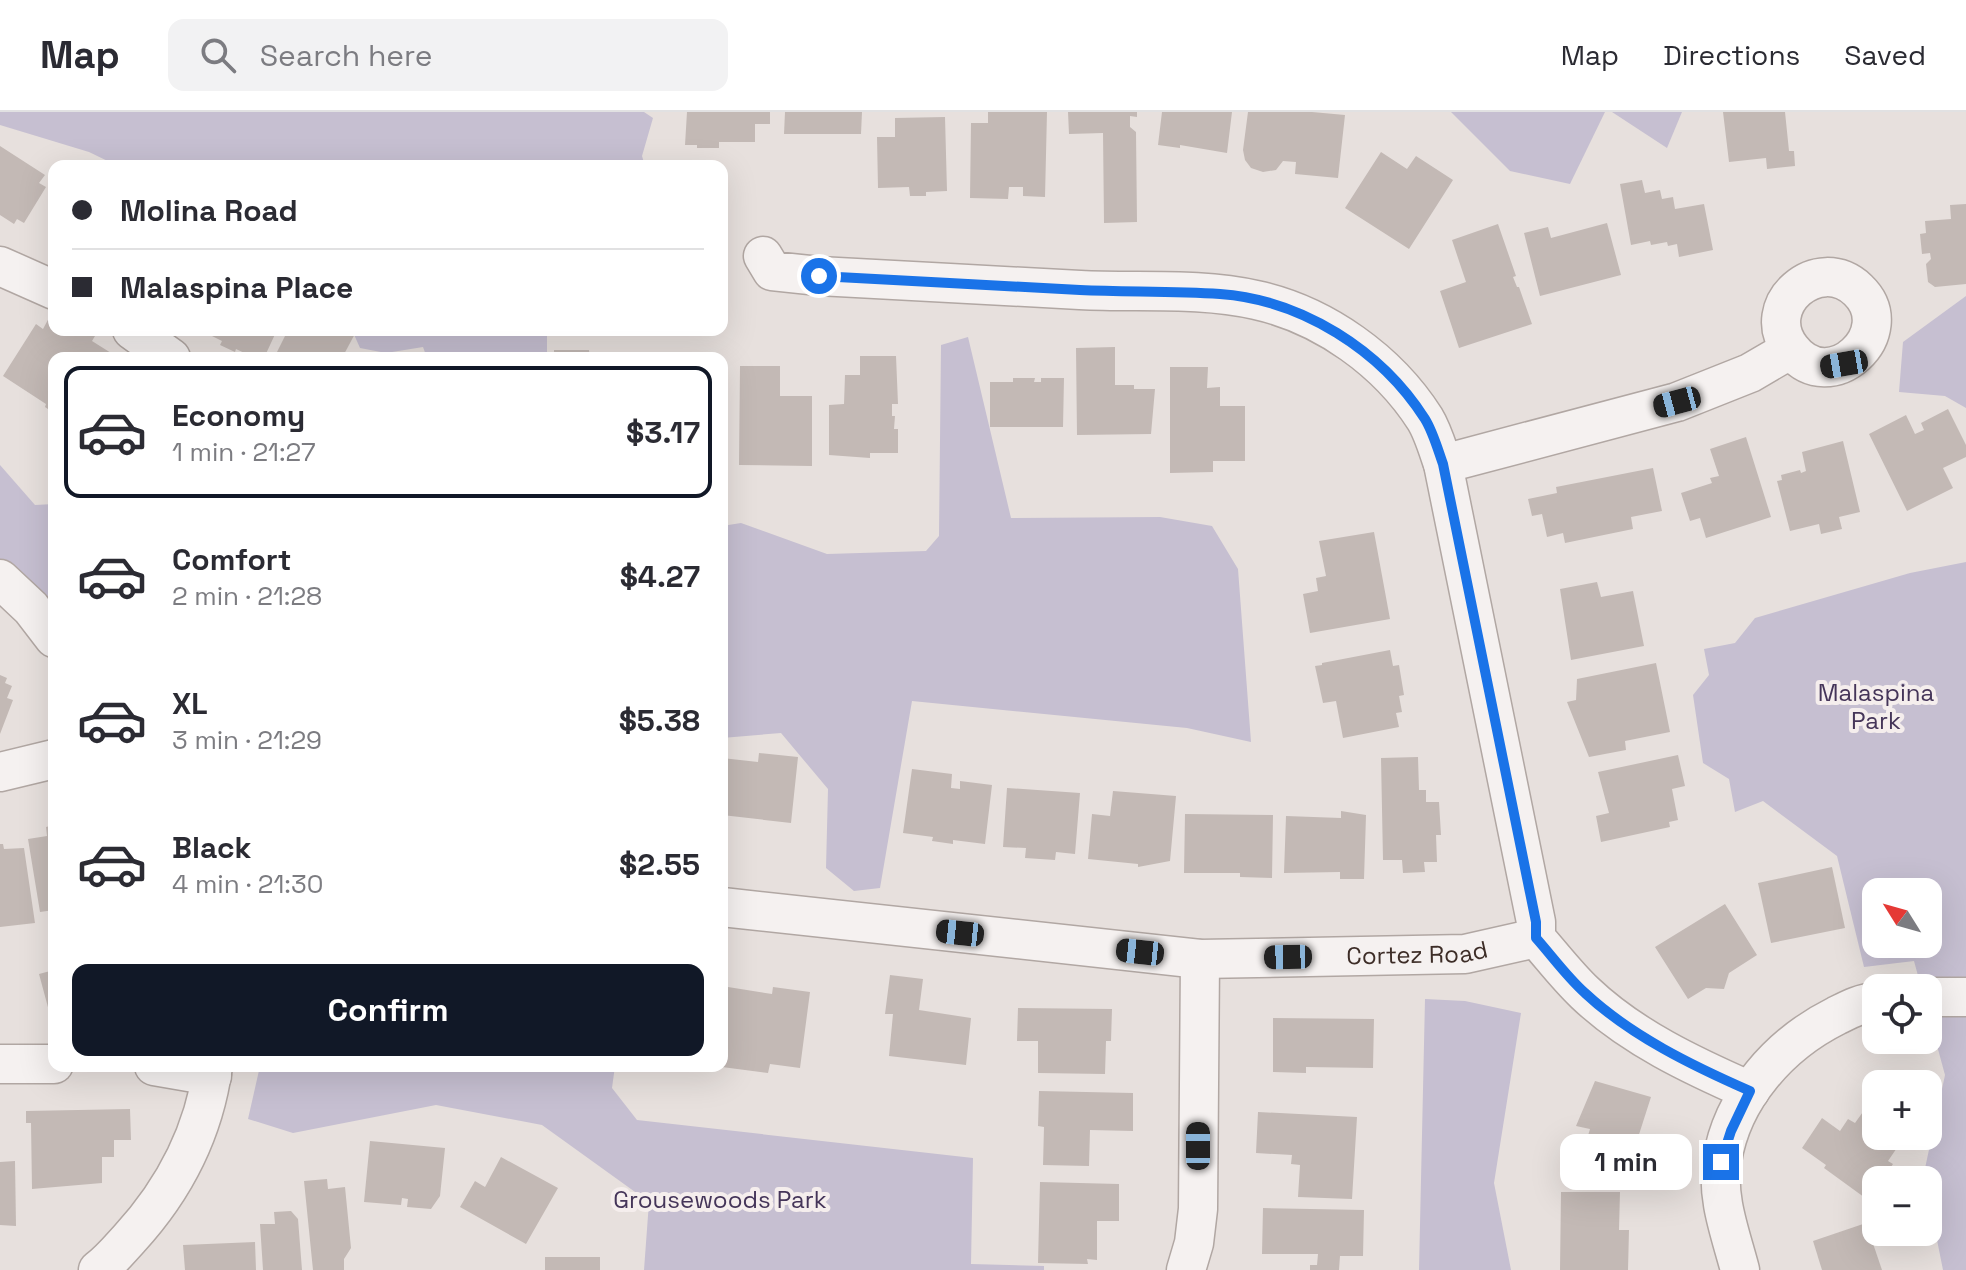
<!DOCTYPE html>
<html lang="en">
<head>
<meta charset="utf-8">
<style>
  body { margin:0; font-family:"Space Grotesk",sans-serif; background:#f2f2f3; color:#2b2b33; height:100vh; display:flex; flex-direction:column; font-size:30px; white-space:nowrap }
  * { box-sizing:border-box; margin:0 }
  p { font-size:26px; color:#7c7c81 }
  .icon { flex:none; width:44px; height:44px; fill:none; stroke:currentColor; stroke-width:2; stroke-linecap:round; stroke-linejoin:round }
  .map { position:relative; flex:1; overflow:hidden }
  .drawer { position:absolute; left:48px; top:240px; width:680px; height:720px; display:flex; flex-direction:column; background:#fff; border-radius:16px; box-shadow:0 8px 32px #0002 }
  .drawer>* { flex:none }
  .top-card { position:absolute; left:48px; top:48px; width:680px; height:176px; border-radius:16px; box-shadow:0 8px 32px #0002; display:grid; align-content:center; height:176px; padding:0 24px; background:#fff }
  .needle { width:52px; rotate:307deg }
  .fabs { position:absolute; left:1862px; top:766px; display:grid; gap:16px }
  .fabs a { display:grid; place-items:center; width:80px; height:80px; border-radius:16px; background:#fff; box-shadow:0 8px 32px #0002; font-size:40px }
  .end { position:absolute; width:36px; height:36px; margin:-18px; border:10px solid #1a73e8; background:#fff; box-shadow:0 0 0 4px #fff }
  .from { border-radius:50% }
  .bubble { position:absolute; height:56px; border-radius:16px; background:#fff; box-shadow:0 8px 32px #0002; font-size:26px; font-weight:800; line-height:56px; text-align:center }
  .car { position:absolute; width:24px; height:48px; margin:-24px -12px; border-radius:10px; box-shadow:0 0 6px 2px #0007; background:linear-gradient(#222 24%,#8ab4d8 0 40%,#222 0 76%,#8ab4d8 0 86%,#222 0) }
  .top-card b { display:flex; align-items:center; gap:28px; height:76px; font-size:30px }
  .top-card b+b { border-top:2px solid #e1e1e2 }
  .top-card i { width:20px; height:20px; background:#2b2b33 }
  ul { padding:14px 0 0; list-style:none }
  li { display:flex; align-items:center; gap:24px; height:132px; margin:0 16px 12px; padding:0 8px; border:4px solid transparent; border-radius:16px }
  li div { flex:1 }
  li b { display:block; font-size:30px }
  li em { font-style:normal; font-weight:800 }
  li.selected { border-color:#111827 }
  li>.icon { width:72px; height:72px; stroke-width:1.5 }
  .cta { display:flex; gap:16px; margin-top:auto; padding:16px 24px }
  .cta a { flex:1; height:92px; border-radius:16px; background:#111827; color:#fff; font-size:32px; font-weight:800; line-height:92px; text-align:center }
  header { display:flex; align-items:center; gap:48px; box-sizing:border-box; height:112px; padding:0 40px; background:#fff; border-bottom:2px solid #e1e1e2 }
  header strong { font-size:38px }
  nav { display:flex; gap:44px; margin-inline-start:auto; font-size:28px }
  .search { width:560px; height:72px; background:#f2f2f3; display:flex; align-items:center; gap:20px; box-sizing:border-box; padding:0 28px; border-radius:16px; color:#7c7c81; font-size:30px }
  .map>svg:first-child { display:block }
</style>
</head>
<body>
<header>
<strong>Map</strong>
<div class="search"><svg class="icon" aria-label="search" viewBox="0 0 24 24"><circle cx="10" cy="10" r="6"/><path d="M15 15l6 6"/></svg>Search here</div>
<nav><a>Map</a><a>Directions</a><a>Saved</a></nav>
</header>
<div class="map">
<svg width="1966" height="1158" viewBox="0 0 1966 1158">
  <rect width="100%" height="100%" fill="#e7e0dd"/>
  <g fill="#c6bfd1" fill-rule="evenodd">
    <path d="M0,0H644L653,6L642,44L645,54H118L89,40L0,13Z"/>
    <path d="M1451,0H1605L1570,72L1510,59Z"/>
    <path d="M1612,0H1682L1667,36Z"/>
    <path d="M1966,184V296L1945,284L1899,280L1903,230Z"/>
    <path d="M352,218H547V246H427L423,235L386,241L360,236Z"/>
    <path d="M968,225L1011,406L1160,405L1212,414L1238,457L1251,630L1187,616L912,589L880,776L854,779L826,756L828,677L781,621L722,626V414L741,411L827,442L926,439L939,424L941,233Z"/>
    <path d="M0,353L35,393L54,392V499L0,447Z"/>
    <path d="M1966,450V1158H1943L1928,1083V1068H1925L1924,1061L1945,963L1914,849L1864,855L1837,744L1763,689L1735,700L1729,667L1703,651L1693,583L1709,563L1704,537L1735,531L1755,506L1910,461ZM1876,780H1928V832H1876Z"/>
    <path d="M1425,887L1465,889L1521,901L1494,1071L1511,1158H1419Z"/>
    <path d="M260,954H615L612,976L637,1008L973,1046L971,1152L1044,1154V1158H644L649,1090L542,1013L436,993L293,1021L248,1007Z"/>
  </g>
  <g fill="#c3b9b5">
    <path d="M687,0H770V12H755V30H719V36H697V33H685Z"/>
    <path d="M785,0H862L861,22H784Z"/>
    <path d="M988,0H1047L1045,85L1023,84V75H1009L1008,87L970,86L971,11H988Z"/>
    <path d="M1068,0H1137V5L1130,4V15L1136,20L1137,110L1104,111L1103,21L1069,22Z"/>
    <path d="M1162,0H1232L1227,41L1180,33V36L1158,33Z"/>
    <path d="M1248,0H1312L1345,3L1338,66L1295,62L1296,50L1283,49L1276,58L1263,60L1251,56L1245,48L1243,38Z"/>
    <path d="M1723,0H1785L1789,39H1794L1795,54L1767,57L1766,46L1729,50Z"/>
    <path d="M945,5L947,79L926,80V84H910L909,75L878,76L877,25H895V6Z"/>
    <path d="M0,34L45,63L39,71L46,75L24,111L17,107L14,112L0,103Z"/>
    <path d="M1381,40L1407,57L1416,44L1453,68L1409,137L1345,96Z"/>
    <path d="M1642,68L1645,81L1660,78L1662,87L1673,85L1675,97L1704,92L1713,138L1679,145L1677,132L1668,134L1667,130L1651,133L1650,129L1631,133L1620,72Z"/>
    <path d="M1966,92V172L1935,175L1928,170L1926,152L1931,147L1930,141L1922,142L1920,122L1926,121L1925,109L1951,107L1950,93Z"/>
    <path d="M1607,111L1621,163L1540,184L1524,121L1548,115L1551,126Z"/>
    <path d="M1498,112L1516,164L1513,165L1517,175H1519L1532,212L1459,236L1440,179L1466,170L1452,128Z"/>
    <path d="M50,204L54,207V218H85L95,224L92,229L119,246H54V301L45,295L46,292L3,264L36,212L43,217Z"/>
    <path d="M208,218H277L264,246H255L236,237L235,240L220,233L222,229L206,221Z"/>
    <path d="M288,218H357L342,246H274Z"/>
    <path d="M1115,235V273H1134V277H1155L1151,322L1077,323L1076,236Z"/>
    <path d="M554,238H589L590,246H554Z"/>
    <path d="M860,244H896L898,292H892V304H895L894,317H898V341H870V346L829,343V293L844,292L845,263H860Z"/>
    <path d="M740,254H780V284H812V354L739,353Z"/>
    <path d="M1170,255H1208L1207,276L1220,275V294H1245V349H1213V360L1170,361Z"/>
    <path d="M1013,266H1035L1034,270H1041V266H1064L1063,315H990V270H1013Z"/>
    <path d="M1948,297L1966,333V345L1943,356L1953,376L1907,399L1869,322L1906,303L1915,322L1924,318L1921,311Z"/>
    <path d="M1746,325L1771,405L1706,426L1700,406L1690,409L1681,381L1712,371L1710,366L1719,364L1710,337Z"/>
    <path d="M1843,329L1860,400L1839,405L1842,417L1821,422L1819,412L1790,419L1777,369L1782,368L1781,363L1800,358L1801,361L1806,359L1802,340Z"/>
    <path d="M1653,356L1662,399L1631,405L1633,417L1565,431L1563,421L1547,425L1542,402L1532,404L1528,387L1557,381L1556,375Z"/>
    <path d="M1374,420L1390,507L1310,521L1303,482L1318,479L1316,466L1326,464L1319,429Z"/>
    <path d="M1597,470L1601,485L1633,479L1644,534L1571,548L1560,477Z"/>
    <path d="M1390,538L1393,554L1399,553L1404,583L1399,584L1402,600L1396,601L1399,615L1343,626L1336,589L1323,591L1315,554L1322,553V551Z"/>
    <path d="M1656,551L1670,620L1625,629L1626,638L1589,645L1567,590L1576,588L1577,567Z"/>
    <path d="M0,563L7,566L5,571L12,574L7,586L13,588L0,622Z"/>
    <path d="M759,641L798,645L791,711L722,703V646L758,650Z"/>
    <path d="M1678,643L1685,674L1672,677L1678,708L1669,710L1670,715L1601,730L1596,704L1609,701L1598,660Z"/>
    <path d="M1418,645L1419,678H1426V690H1439L1441,723H1436L1437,750H1424L1425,760L1403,761L1402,748H1383L1381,646Z"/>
    <path d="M912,657L952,662L951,676L960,677V669L992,673L985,732L953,728V732L932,729L933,725L903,721Z"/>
    <path d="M1007,676L1080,681L1075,742L1056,740L1055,748L1025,746L1026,736L1003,735Z"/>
    <path d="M1113,679L1176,684L1170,749L1138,755V752L1088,747L1092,702L1110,704Z"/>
    <path d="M1341,699L1366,703L1364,767H1340V760L1284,761L1286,704L1341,706Z"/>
    <path d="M1185,702L1273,703L1272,766L1240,765V761H1184Z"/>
    <path d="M54,713V798L40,800L28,727L47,724L46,715Z"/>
    <path d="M0,732H3L4,737L24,736L35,811L0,815Z"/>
    <path d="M1832,755L1845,816L1771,831L1758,771Z"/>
    <path d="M1725,792L1757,843L1729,861L1724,877L1706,876L1688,887L1655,835Z"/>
    <path d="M54,858V898L49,899L39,862Z"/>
    <path d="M890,863L923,867L919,898L971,906L966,953L889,944L893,902H885Z"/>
    <path d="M728,875L772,882L773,875L810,880L800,956L770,952L768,961L722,955V920Z"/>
    <path d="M1018,896L1112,897L1111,929H1106L1105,962L1038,961V929H1017Z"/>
    <path d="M1273,906L1374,907L1373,956L1306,955V961L1273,960Z"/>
    <path d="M1595,969L1651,985L1626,1063L1580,1050L1590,1017L1576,1014Z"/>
    <path d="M1039,979L1133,981V1019L1090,1018L1089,1054L1043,1053L1044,1015L1038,1014Z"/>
    <path d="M1870,990L1876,994V1024H1905L1888,1049L1893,1052L1882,1068H1876V1077L1868,1088L1824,1056L1826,1053L1802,1036L1822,1006L1840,1019L1848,1007L1855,1011Z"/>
    <path d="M130,997L131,1028H114V1045H102V1071L32,1077L31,1011H26V999Z"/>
    <path d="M1258,1000L1357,1005L1352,1087L1298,1085L1300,1053L1291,1052L1292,1043L1256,1041Z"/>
    <path d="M370,1029L445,1036L440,1084L431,1097L407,1095L408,1087L402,1086L401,1093L364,1090Z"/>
    <path d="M501,1045L558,1076L526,1132L460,1095L475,1069L485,1075Z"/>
    <path d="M15,1049L16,1114L0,1113V1050Z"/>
    <path d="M327,1067L328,1077L345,1075L351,1136L344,1147V1158H313L304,1069Z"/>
    <path d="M1040,1070L1119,1072V1109H1097V1148L1087,1147L1088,1152L1038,1151Z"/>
    <path d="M1561,1080H1620L1619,1118H1629L1628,1158H1560Z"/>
    <path d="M1263,1096L1364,1098L1363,1144H1340L1339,1158H1310V1153H1317L1318,1142H1262Z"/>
    <path d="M291,1099L298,1107L302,1158H263L260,1112H275L274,1100Z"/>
    <path d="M1866,1111L1882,1158H1822L1813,1129Z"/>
    <path d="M255,1130L256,1158H185L183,1133Z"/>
    <rect x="545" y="1145" width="55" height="13"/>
  </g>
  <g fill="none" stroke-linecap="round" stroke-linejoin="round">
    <g stroke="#b1a7a3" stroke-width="41">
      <g id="minor">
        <path d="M763,144L772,159L819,164C906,169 993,173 1080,178C1138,181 1199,175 1256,188C1324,203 1388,249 1425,307C1433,320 1438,338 1443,352L1536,810V826C1552,844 1567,864 1585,881C1631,925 1693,954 1750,979"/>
        <path d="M0,154L54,178"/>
        <path d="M132,218L171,246"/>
        <path d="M1443,352L1677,290L1750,261L1791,237C1757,194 1818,140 1858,178C1902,220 1830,288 1791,237"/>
        <path d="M0,467L31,496L54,526"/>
        <path d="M0,660L54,647"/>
        <path id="s1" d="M722,795L1200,847L1465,842L1536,826"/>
        <path d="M1928,885H1966"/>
        <path d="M0,952H54"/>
        <path d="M154,954L212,964"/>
        <path d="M98,1158C110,1149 119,1138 129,1127C174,1078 204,1020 213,954"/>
        <path d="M1186,1158L1194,1131L1198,1097L1200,847"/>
        <path d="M1740,1158C1731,1123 1716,1086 1722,1049C1732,985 1780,932 1836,904C1850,897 1861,891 1876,890"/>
      </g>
    </g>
    <use href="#minor" stroke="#f5f1f0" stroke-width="38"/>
  </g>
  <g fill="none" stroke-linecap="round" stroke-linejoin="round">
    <path stroke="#1a73e8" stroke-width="10" d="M819,164C906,169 993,173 1080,178C1127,180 1173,179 1220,182C1302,188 1381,238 1425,307C1433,320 1438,338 1443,352L1536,810V826C1552,844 1567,865 1585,881C1631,924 1693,954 1750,979L1731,1019L1721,1050"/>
  </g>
  <g text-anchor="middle" stroke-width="8" stroke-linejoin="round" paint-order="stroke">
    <g font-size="24" fill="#453559" stroke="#f5eeed">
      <text x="1876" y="589">Malaspina<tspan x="1876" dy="28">Park</tspan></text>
      <text x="720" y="1096">Grousewoods Park</text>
    </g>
    <g font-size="24" fill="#3d2d27" stroke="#f5eeed">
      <text dy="8" stroke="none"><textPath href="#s1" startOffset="698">Cortez Road</textPath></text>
    </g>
  </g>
</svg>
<div class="fabs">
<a><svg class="needle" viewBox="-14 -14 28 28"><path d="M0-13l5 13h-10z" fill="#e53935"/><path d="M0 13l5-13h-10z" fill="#7c7c81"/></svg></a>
<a><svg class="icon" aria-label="locate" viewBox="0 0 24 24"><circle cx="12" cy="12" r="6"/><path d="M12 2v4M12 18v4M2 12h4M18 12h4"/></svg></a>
<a>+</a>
<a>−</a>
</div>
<i class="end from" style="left:819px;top:164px"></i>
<i class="end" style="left:1721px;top:1050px"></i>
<div class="bubble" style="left:1560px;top:1022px;width:132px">1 min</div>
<i class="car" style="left:1844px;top:252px;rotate:260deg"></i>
<i class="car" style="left:1677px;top:290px;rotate:255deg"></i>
<i class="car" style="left:960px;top:821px;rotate:276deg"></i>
<i class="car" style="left:1140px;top:840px;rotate:276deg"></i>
<i class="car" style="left:1288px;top:845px;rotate:269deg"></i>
<i class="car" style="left:1198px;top:1034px;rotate:0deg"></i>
<div class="top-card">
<b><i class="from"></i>Molina Road</b>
<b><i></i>Malaspina Place</b>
</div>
<section class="drawer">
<ul>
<li class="selected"><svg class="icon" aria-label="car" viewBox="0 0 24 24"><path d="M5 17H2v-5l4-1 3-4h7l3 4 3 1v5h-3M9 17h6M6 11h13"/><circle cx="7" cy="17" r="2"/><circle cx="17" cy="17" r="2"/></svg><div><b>Economy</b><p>1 min · 21:27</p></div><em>$3.17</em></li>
<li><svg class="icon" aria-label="car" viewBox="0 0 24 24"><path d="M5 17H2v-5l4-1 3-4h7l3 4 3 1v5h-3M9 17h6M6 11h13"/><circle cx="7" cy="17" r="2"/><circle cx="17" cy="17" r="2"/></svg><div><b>Comfort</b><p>2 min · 21:28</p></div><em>$4.27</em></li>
<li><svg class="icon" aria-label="car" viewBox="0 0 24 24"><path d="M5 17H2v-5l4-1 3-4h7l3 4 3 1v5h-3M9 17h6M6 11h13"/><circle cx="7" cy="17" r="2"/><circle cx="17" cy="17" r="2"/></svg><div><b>XL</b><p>3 min · 21:29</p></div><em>$5.38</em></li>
<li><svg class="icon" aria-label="car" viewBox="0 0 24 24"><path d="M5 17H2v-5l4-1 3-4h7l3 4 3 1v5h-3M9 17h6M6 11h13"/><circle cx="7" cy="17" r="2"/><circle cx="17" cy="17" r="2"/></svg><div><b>Black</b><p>4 min · 21:30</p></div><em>$2.55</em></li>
</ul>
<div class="cta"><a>Confirm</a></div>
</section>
</div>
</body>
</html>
